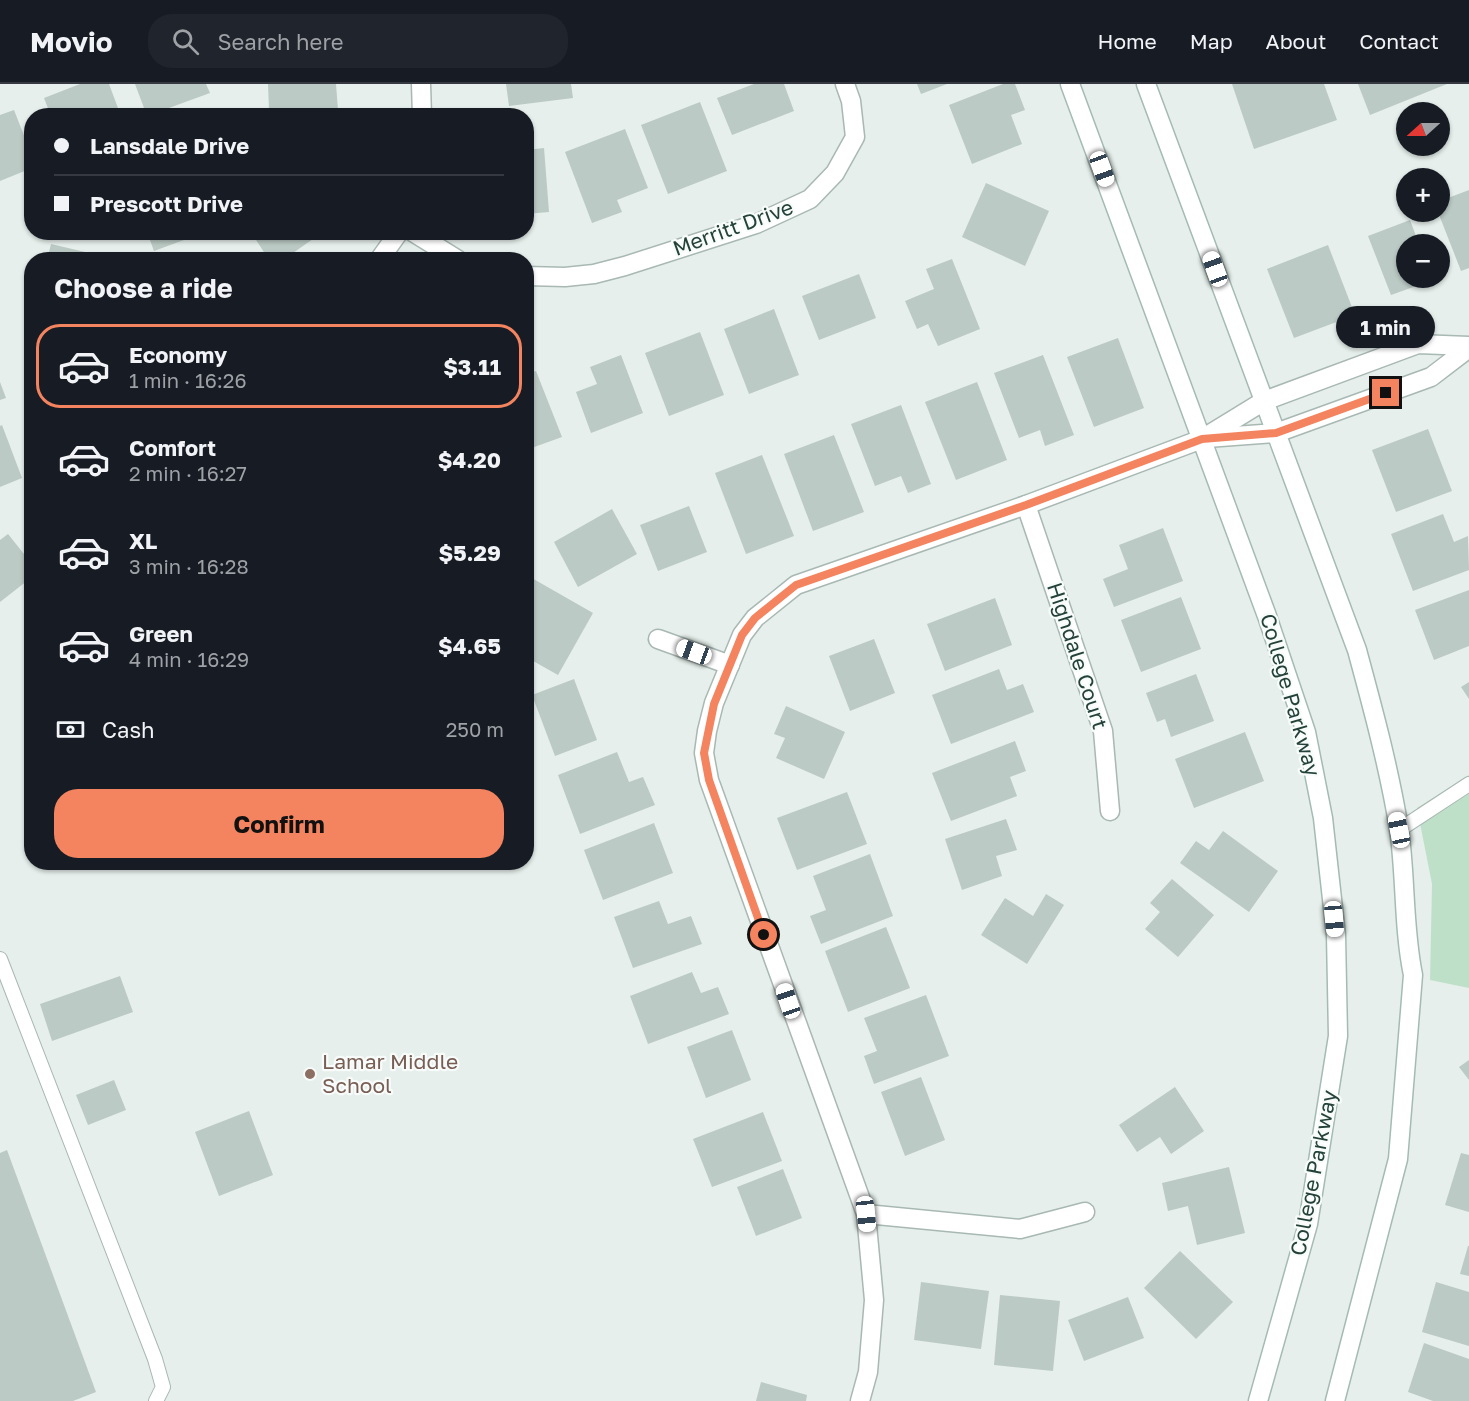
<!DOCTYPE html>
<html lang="en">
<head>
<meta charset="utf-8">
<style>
  body { margin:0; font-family:"Golos Text",sans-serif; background:#20242c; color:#f1f3f6; height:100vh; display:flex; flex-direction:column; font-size:22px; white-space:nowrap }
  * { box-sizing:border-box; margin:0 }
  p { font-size:20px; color:#9ea1a6 }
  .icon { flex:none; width:33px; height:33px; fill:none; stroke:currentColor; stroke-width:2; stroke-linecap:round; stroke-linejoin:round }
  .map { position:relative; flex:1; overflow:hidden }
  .details { position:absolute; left:24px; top:168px; width:510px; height:618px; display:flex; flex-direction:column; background:#171b24; border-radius:24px; box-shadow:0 2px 4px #0004 }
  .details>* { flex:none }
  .banner { position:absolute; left:24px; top:24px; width:510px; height:132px; border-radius:24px; box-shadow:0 2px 4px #0004; display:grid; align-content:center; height:132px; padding:0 30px; background:#171b24 }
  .needle { width:39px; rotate:249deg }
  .fabs { position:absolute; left:1396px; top:18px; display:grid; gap:12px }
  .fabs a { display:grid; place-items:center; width:54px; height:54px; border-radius:50%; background:#171b24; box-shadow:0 2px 4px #0004; font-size:30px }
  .end { position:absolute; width:27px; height:27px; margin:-14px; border:8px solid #f4845f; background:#111; box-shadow:0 0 0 3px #111 }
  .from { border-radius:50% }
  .bubble { position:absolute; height:42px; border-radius:21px; background:#171b24; box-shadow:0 2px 4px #0004; font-size:20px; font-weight:700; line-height:42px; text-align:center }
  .car { position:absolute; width:18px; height:36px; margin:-18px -9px; border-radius:8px; box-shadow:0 0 4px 2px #0007; background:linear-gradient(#fff 24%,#345 0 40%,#fff 0 76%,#345 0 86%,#fff 0) }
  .banner b { display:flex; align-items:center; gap:21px; height:57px; font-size:22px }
  .banner b+b { border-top:2px solid #363941 }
  .banner i { width:15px; height:15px; background:#f1f3f6 }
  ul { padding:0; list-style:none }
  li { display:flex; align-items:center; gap:18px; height:84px; margin:0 12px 9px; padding:0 18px; border:3px solid transparent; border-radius:24px }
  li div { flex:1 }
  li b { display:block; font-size:22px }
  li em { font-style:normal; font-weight:700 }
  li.current { border-color:#f4845f }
  li>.icon { width:54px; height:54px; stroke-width:1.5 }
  h2 { padding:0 30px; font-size:27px; line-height:72px }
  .pay { display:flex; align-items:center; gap:15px; height:66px; padding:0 30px; font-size:22px }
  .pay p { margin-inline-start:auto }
  .cta { display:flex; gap:12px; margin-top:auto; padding:12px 30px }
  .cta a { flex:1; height:69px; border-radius:24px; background:#f4845f; color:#111; font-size:24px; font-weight:700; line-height:69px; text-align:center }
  header { display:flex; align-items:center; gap:36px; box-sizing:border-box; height:84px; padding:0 30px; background:#171b24; border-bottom:2px solid #363941 }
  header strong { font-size:28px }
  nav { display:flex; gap:33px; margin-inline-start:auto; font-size:21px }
  .search { width:420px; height:54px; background:#20242c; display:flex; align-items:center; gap:15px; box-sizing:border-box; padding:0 21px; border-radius:24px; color:#9ea1a6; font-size:22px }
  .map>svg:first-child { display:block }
</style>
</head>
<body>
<header>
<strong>Movio</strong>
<div class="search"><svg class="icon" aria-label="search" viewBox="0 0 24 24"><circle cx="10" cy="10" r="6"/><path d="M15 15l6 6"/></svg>Search here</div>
<nav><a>Home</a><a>Map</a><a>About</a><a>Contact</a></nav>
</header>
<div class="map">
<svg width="1469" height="1317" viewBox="0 0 1469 1317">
  <rect width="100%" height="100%" fill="#e6efeb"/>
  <path fill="#bfe0c8" d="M1469,691V904L1430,896L1432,800L1417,724Z"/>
  <g fill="#bbcac4">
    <path d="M80,0H109L121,32H51L44,14Z"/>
    <path d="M135,0H206L210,9L147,32Z"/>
    <path d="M268,0H336L338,26L355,25V32H293L292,25L269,26Z"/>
    <path d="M506,0H571L573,14L509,22Z"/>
    <path d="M754,0H784L794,27L732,51L717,14Z"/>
    <path d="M917,0H947L921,10Z"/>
    <path d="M1003,0H1015L1025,26L1011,31L1022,60L972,80L949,21Z"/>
    <path d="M1232,0H1324L1337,36L1254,65Z"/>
    <path d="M1358,0H1447L1370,31Z"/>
    <path d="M700,18L727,87L668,110L641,41Z"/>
    <path d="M14,26L32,72V84L0,97V31Z"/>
    <path d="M625,45L648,104L617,116L622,128L592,139L565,68Z"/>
    <path d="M544,64L549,128L526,130V66Z"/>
    <path d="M986,99L1049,127L1025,182L962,153Z"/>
    <path d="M1469,106V184L1461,187L1438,128H1440V117Z"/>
    <path d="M1410,136L1419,160H1407V194L1433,196L1391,211L1368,152Z"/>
    <path d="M147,148H203V149L154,167Z"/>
    <path d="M251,148H323L283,176H269Z"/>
    <path d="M51,160L115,175V176H47Z"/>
    <path d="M1328,161L1355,231L1294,254L1267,185Z"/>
    <path d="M952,175L980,245L938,262L928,240L917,245L905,217L934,205L926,185Z"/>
    <path d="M859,190L876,234L819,256L802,212Z"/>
    <path d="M774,225L799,291L749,310L724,245Z"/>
    <path d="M700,248L724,311L669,332L645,269Z"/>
    <path d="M1118,254L1144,324L1094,343L1067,273Z"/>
    <path d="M621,271L643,329L591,349L576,308L597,300L590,283Z"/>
    <path d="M1043,271L1074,351L1045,362L1040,346L1019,354L994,289Z"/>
    <path d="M536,287L562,353L526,366V290Z"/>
    <path d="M0,298L6,314L0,316Z"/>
    <path d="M977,298L1007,376L956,396L925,318Z"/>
    <path d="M901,321L931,400L908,409L901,392L875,402L851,340Z"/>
    <path d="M2,341L22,394L0,403V342Z"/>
    <path d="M1428,345L1452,407L1396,428L1372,366Z"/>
    <path d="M834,351L864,428L813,447L784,370Z"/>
    <path d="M762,371L794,452L746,470L715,389Z"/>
    <path d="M689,422L707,468L658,487L640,441Z"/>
    <path d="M612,425L637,470L578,503L554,458Z"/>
    <path d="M1443,430L1454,458L1468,452L1469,486L1413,507L1391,450Z"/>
    <path d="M1163,444L1183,497L1114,523L1103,495L1128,485L1119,461Z"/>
    <path d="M8,450L32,480V493L0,518V456Z"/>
    <path d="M530,493L593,529L558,591L526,573V498Z"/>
    <path d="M1469,506V562L1434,576L1415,526Z"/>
    <path d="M1181,513L1201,565L1141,588L1121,536Z"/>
    <path d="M995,514L1012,561L945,587L927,540Z"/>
    <path d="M874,555L895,609L850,627L829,572Z"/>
    <path d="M999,585L1007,606L1023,600L1034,628L951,660L932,611Z"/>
    <path d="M1196,590L1214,637L1171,653L1165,635L1157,638L1146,609Z"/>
    <path d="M574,595L597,656L555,672L532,611Z"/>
    <path d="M1469,598V615L1461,603Z"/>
    <path d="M786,622L845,648L824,695L776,674L785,654L774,650Z"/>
    <path d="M1245,648L1264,697L1194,724L1175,675Z"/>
    <path d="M1015,657L1026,687L1010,693L1017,712L951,737L932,689Z"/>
    <path d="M617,668L629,698L643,693L655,721L580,750L558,691Z"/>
    <path d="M847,708L867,760L797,786L777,734Z"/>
    <path d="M1006,735L1017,766L996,772L1002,792L962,806L945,755Z"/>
    <path d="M654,739L673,789L603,816L584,766Z"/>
    <path d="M1223,747L1278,787L1249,828L1180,779L1196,757L1209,766Z"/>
    <path d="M870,770L893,832L821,860L810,832L826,826L813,792Z"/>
    <path d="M1172,795L1214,831L1178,873L1145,845L1160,828L1150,819Z"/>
    <path d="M1046,810L1064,821L1027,880L981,851L1005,814L1033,832Z"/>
    <path d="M659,817L668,840L691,832L702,860L633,884L614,833Z"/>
    <path d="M886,843L910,904L848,928L825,867Z"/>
    <path d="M692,888L701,909L718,903L729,930L648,960L630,912Z"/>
    <path d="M120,892L133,928L52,957L40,920Z"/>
    <path d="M926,911L949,972L874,1000L864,972L877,967L864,934Z"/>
    <path d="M732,946L751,996L706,1014L687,963Z"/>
    <path d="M1469,976V996L1459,983Z"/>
    <path d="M921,993L945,1056L905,1072L881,1008Z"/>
    <path d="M114,996L126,1026L88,1041L76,1011Z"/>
    <path d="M1175,1003L1204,1047L1171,1070L1160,1053L1137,1068L1119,1041Z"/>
    <path d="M249,1027L273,1091L219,1112L195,1048Z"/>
    <path d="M763,1028L782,1077L712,1103L693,1055Z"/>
    <path d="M7,1066L96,1308L73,1317H0V1069Z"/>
    <path d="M1461,1069L1469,1071V1128L1445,1121Z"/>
    <path d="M1229,1083L1245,1149L1197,1161L1188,1122L1168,1127L1162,1099Z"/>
    <path d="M783,1085L802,1134L756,1152L737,1103Z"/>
    <path d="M1468,1162H1469V1192L1460,1190Z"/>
    <path d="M1180,1167L1233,1218L1196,1255L1144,1204Z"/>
    <path d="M921,1198L989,1207L981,1265L914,1256Z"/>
    <path d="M1436,1198L1469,1208V1262L1422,1248Z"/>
    <path d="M1000,1211L1060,1217L1053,1287L994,1281Z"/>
    <path d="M1128,1213L1144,1254L1084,1277L1068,1236Z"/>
    <path d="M1424,1259L1469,1275V1317H1433L1408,1308Z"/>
    <path d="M761,1298L807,1311L806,1317H756Z"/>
  </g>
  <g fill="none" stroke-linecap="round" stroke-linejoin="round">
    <g stroke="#a8b8b2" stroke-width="16">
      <g id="service">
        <path d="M1399,746L1469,700"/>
        <path d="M0,875L155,1275L163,1303L156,1317"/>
      </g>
    </g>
    <g stroke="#a8b8b2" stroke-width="21">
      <g id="minor">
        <path d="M421,0L422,32"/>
        <path d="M413,148L458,176"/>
        <path d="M379,176L399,148"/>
        <path d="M526,192L565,193L594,190L625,182L756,140L810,115L835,89L855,53L851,17L845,0"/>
        <path d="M1207,354L1276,349L1431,293L1469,264"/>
        <path d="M1026,421L1103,647L1110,727"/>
        <path d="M658,555L730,581"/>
        <path d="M866,1130L1020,1145L1085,1128"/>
        <path d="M860,1317L868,1288L874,1216L866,1130L709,696L704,669L707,647L714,619L742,551L755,534L796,501L1026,421L1202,355L1264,317L1418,260L1469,262"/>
      </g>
    </g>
    <g stroke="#a4bbb3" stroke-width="21">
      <g id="secondary">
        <path d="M1070,0L1267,532L1306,648L1323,734L1336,851L1338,952L1308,1140L1258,1317"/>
        <path d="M1146,0L1357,566C1373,625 1389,684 1399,745C1406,793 1403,842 1413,891L1398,1075L1335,1317"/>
      </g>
    </g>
    <use href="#service" stroke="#fff" stroke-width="14"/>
    <use href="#minor" stroke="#fff" stroke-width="18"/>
    <use href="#secondary" stroke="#fff" stroke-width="18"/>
  </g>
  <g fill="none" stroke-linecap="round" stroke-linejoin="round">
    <path stroke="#f4845f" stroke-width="8" d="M764,851L709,696L704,669L714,620L742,551L755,534L796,501L1026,421L1202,355L1276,349L1386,309"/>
  </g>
  <circle fill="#8d6e63" stroke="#f7fbf9" stroke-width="2" cx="310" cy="990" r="6"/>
  <g text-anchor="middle" stroke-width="4.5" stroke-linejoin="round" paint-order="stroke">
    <g font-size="21" fill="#24423a" stroke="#f7fbf9">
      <text transform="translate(733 144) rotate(-20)" y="7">Merritt Drive</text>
      <text transform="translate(1077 572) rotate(72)" y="7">Highdale Court</text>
      <text transform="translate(1290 611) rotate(74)" y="7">College Parkway</text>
      <text transform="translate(1314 1089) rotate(-79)" y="7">College Parkway</text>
    </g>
    <g font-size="21" fill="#785e54" stroke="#f7fbf9" text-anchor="start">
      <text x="322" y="985">Lamar Middle<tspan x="322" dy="24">School</tspan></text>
    </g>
  </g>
</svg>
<div class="fabs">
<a><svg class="needle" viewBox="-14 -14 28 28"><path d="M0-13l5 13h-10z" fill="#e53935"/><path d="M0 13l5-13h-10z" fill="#9ea1a6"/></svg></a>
<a>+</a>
<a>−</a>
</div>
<i class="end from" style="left:764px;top:851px"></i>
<i class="end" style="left:1386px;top:309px"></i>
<div class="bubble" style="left:1336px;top:222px;width:99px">1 min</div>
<i class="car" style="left:1102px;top:85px;rotate:160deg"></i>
<i class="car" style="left:1215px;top:185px;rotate:340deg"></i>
<i class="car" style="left:694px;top:568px;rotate:290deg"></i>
<i class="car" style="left:1399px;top:746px;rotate:348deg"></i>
<i class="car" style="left:1334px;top:835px;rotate:175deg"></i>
<i class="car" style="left:788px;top:917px;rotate:341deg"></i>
<i class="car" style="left:866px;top:1130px;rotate:174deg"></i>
<div class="banner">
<b><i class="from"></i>Lansdale Drive</b>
<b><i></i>Prescott Drive</b>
</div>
<section class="details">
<h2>Choose a ride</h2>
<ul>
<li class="current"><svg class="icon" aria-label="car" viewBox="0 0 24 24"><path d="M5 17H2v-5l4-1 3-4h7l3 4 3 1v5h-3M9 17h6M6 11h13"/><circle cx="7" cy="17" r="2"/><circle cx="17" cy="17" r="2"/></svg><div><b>Economy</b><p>1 min · 16:26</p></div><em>$3.11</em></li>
<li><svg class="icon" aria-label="car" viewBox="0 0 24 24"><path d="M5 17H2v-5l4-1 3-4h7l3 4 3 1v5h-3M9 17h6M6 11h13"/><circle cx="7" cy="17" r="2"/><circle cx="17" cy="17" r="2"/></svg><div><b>Comfort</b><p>2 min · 16:27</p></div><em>$4.20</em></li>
<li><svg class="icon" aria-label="car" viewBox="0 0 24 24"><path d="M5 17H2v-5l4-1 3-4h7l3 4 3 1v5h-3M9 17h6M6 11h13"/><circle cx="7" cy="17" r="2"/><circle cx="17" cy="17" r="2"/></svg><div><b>XL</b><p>3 min · 16:28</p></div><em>$5.29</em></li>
<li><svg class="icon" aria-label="car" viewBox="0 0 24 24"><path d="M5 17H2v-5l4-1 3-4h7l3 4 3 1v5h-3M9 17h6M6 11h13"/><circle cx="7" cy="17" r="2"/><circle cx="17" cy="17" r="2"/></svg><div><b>Green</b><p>4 min · 16:29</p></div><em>$4.65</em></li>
</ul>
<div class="pay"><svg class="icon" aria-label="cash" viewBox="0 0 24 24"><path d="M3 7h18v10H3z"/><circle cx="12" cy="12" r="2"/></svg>Cash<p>250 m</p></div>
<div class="cta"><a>Confirm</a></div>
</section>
</div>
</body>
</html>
